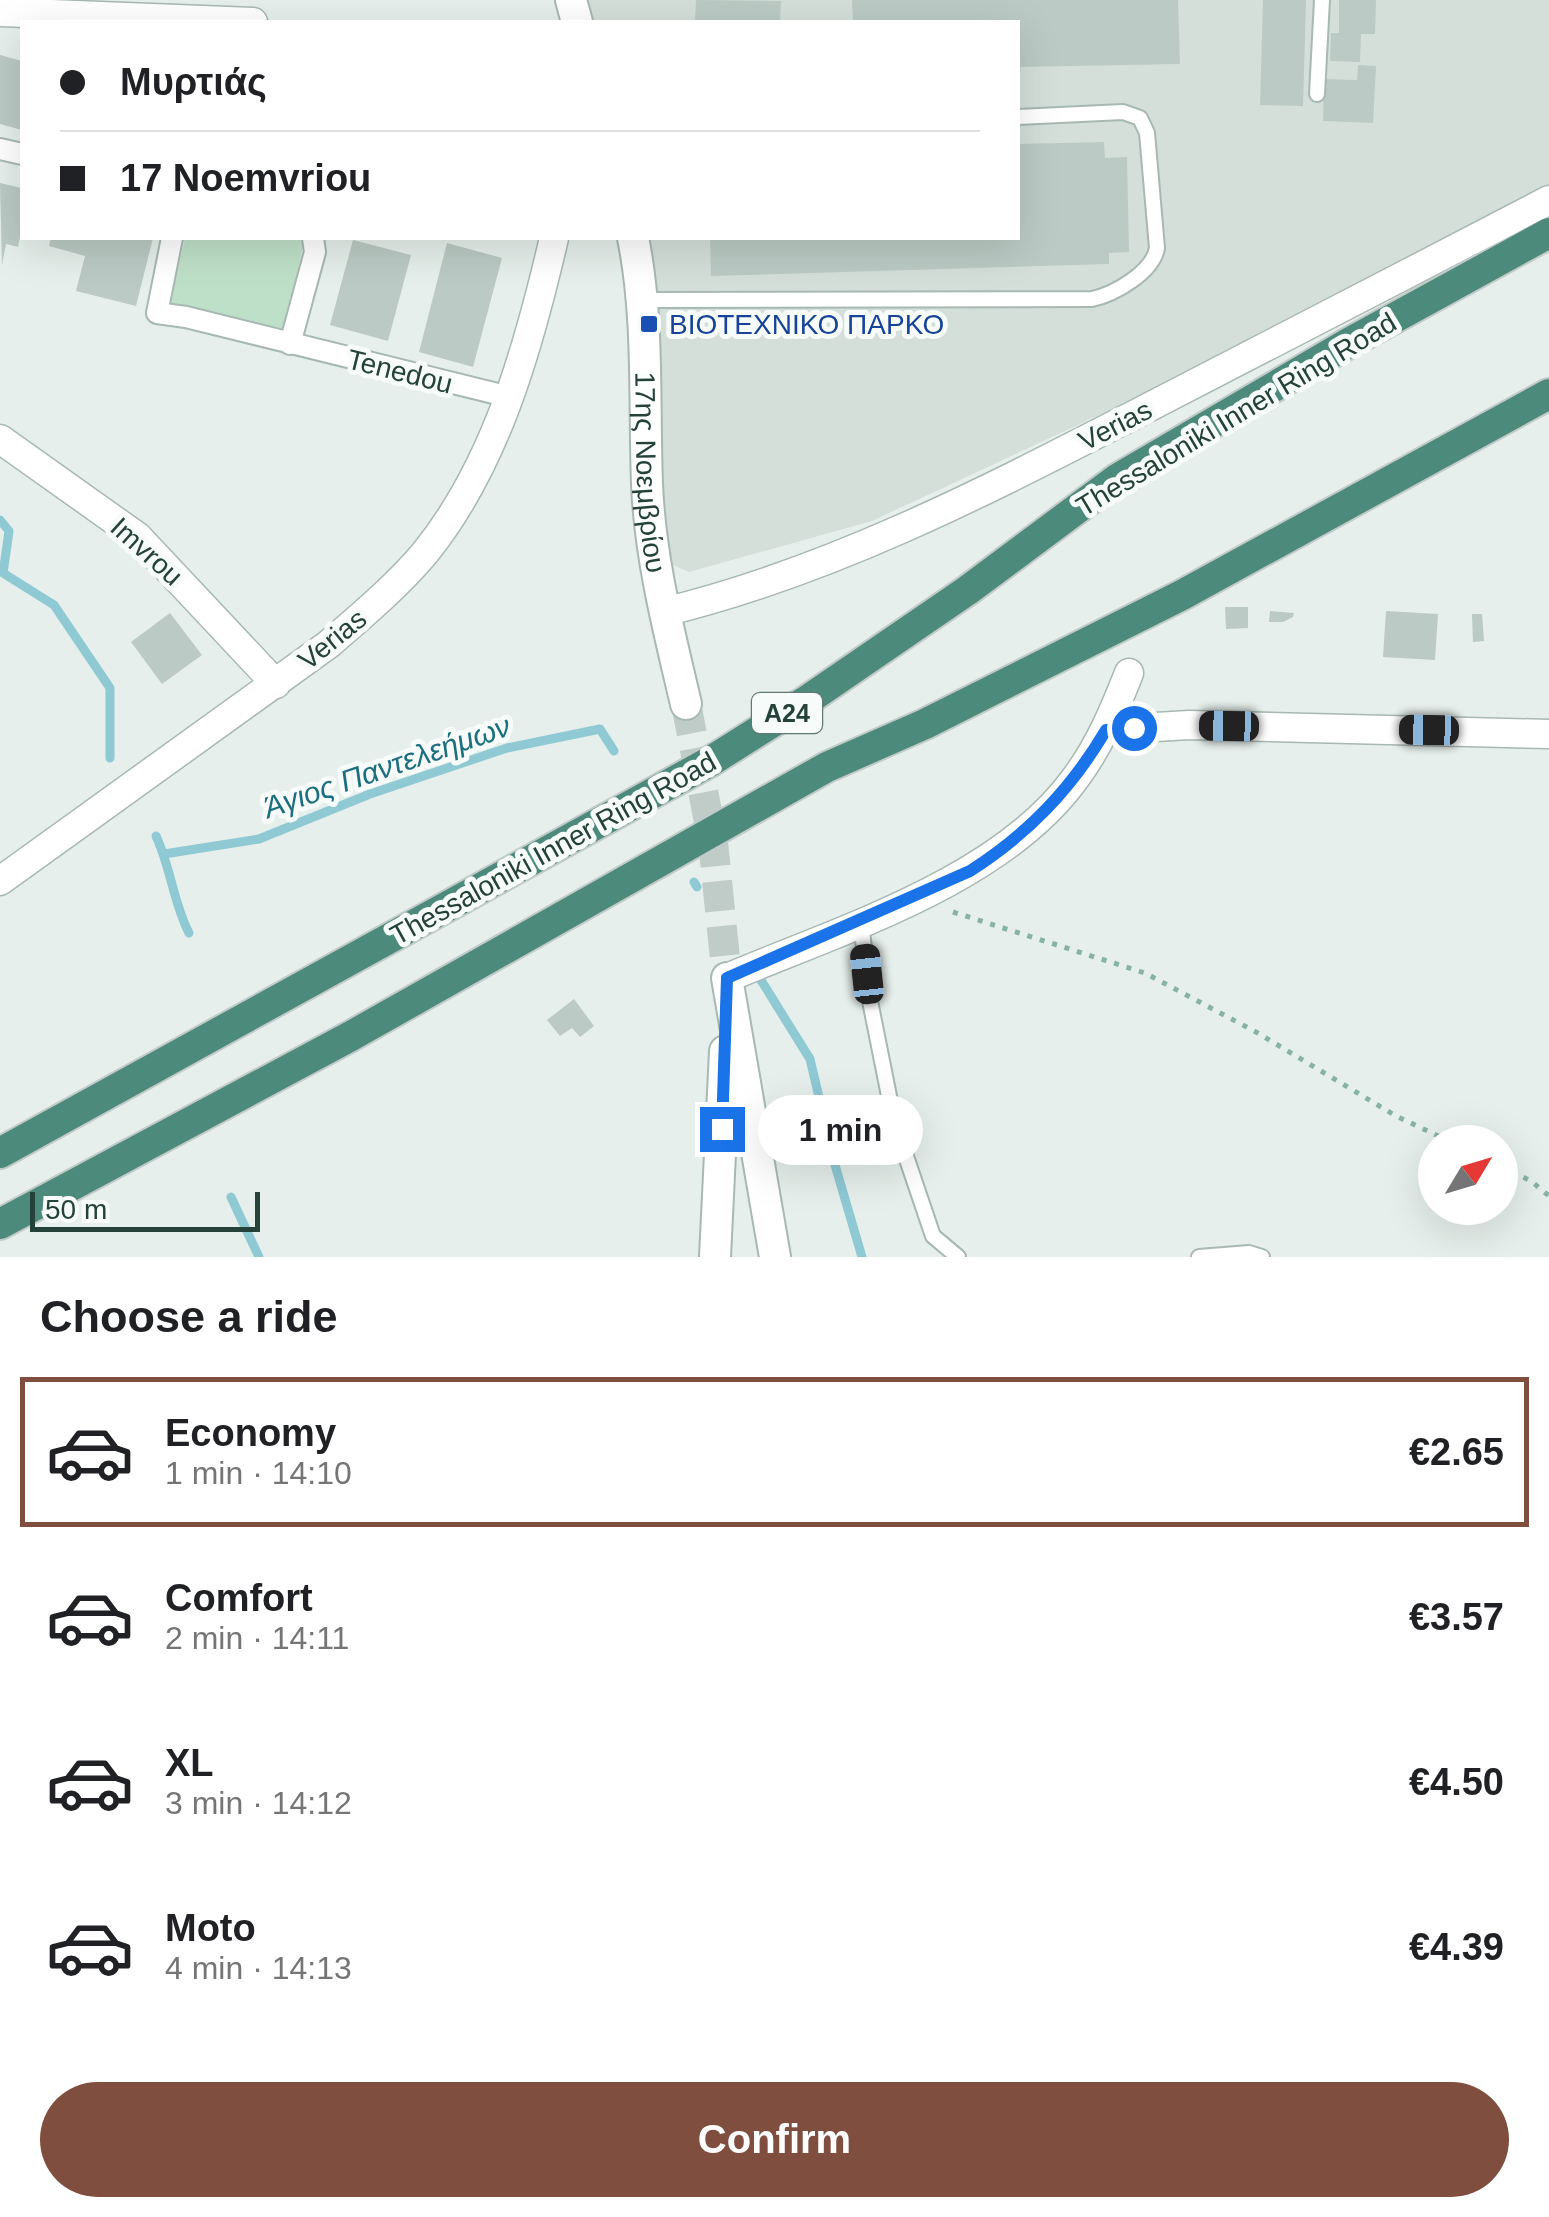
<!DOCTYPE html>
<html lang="en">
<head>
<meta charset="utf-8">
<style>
  body { margin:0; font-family:Helvetica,sans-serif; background:#f6f6f6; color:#202124; height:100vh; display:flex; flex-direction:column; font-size:38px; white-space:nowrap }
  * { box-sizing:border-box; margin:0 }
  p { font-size:32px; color:#757577 }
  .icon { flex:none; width:55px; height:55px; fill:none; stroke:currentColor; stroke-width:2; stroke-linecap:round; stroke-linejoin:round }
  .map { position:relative; height:1257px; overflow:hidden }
  .sheet { display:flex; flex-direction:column; background:#fff; flex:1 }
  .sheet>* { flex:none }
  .guide { position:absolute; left:20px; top:20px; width:1000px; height:220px; border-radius:0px; box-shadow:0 10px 40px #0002; display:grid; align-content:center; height:220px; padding:0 40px; background:#fff }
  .needle { width:65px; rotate:52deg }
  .controls { position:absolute; left:1418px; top:1125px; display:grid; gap:20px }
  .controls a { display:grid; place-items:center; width:100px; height:100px; border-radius:50%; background:#fff; box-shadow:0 10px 40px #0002; font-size:50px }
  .scale { position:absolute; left:30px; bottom:25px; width:230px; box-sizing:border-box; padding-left:10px; border:5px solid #24423a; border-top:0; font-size:28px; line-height:35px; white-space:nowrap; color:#24423a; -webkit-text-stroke:8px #f7fbf9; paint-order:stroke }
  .end { position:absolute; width:45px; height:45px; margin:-22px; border:12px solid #1a73e8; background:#fff; box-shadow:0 0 0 5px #fff }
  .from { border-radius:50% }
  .bubble { position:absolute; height:70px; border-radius:35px; background:#fff; box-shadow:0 10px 40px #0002; font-size:32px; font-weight:800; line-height:70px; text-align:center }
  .car { position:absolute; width:30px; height:60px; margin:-30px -15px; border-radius:12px; box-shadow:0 0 8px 2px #0007; background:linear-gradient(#222 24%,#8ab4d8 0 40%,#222 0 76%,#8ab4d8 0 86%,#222 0) }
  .guide b { display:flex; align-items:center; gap:35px; height:95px; font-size:38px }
  .guide b+b { border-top:2px solid #e0e0e0 }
  .guide i { width:25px; height:25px; background:#202124 }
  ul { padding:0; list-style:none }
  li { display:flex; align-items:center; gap:30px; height:150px; margin:0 20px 15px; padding:0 20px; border:5px solid transparent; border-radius:0px }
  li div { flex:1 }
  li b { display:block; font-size:38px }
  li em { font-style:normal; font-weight:800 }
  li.on { border-color:#7f4e3f }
  li>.icon { width:90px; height:90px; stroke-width:1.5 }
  h2 { padding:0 40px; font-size:45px; line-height:120px }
  .button { display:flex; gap:20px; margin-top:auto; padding:20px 40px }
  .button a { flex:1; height:115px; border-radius:60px; background:#7f4e3f; color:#fff; font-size:40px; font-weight:800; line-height:115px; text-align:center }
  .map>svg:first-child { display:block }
</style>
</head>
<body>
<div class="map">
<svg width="1549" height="1257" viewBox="0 0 1549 1257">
  <rect width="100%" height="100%" fill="#e6efeb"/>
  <path fill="#d4dfda" d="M582,0H1549V191L1273,334L872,521L689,572L673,565L662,528L643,238H1018V22H588Z"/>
  <path fill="#bfe0c8" d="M185,238H305L284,329L170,304Z"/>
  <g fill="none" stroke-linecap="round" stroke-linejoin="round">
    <g stroke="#8ec9d4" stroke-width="9">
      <path d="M0,520L9,531L3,573L54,605L110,688V758"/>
      <path d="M156,836C171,868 173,902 189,933"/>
      <path d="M164,854L259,839L370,794L507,748L600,729L614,751"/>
      <path d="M694,882L697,887"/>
      <path d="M759,977L810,1059L835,1165L862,1257"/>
      <path d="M231,1197L259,1257"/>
    </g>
  </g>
  <g fill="#bbcac4">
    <path d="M696,0L781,1L780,22H695Z"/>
    <path d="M852,0H1178L1180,64L1018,67V22H853Z"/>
    <path d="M1263,0H1306L1303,106L1260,105Z"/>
    <path d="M1339,0H1376L1375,34H1361L1360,62L1330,61L1331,33H1339Z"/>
    <path d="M0,55L22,61V130L0,124Z"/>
    <path d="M1358,65L1376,66L1373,123L1323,121L1324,79L1357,80Z"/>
    <path d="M1104,142L1105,158L1127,157L1129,252L1109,253V264L711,276L710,238H1018V144Z"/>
    <path d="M0,183L22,188V227L18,247L6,244L2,265Z"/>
    <path d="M51,238H153L136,306L76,291L85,256L49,246Z"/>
    <path d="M353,240L411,255L388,341L330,325Z"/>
    <path d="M447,243L502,258L473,367L419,352Z"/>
    <path d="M1225,607H1248V628L1226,629Z"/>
    <path d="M1270,611L1294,613L1293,617L1283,622H1269Z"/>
    <path d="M1386,611L1438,614L1435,660L1383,657Z"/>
    <path d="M170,613L202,655L162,684L131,642Z"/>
    <path d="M1472,614H1482L1484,641L1473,642Z"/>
    <path d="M574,999L594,1026L580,1037L572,1028L560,1036L547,1020Z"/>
  </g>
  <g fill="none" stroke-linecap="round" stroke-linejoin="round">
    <path stroke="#bfccc8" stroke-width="30" stroke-dasharray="30 15" stroke-linecap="butt" d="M686,704L713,842L727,978"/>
    <g stroke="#a8b8b2" stroke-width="18">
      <g id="service">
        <path d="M1317,94L1322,0"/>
        <path d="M641,300L1092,299C1115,294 1153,272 1157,248L1147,133L1140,118L1123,112L1018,117"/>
        <path d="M861,922L870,1001L894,1121L933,1236L958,1257"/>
        <path d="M1199,1257L1249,1253L1262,1257"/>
      </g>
    </g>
    <g stroke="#a8b8b2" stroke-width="24">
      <g id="pedestrian">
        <path d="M0,149L22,154"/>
        <path d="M172,238L157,313L186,317L510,397"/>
        <path d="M290,344L315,252L313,238"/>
      </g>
    </g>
    <g stroke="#a8b8b2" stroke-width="31">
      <g id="minor">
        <path d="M0,12L253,22"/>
        <path d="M0,439L138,537L276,684"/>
        <path d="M664,612C829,572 982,493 1132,416C1271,345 1410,272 1549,200"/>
        <path d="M1106,730L1189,725L1549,734"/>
        <path d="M0,881L329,644C361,616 396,587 424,554C496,466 529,346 554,238"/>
        <path d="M727,978C840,930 999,882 1074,780C1099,747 1114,711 1129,673"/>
      </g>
    </g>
    <g stroke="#a8b8b2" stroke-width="34">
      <g id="tertiary">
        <path d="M571,0L577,22"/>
        <path id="s1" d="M633,238C649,315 644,405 647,484C650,559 669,631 686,704"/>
        <path d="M727,978L775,1257"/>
        <path d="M715,1257L725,1051"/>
      </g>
    </g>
    <g stroke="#c2cac8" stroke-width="34">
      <g id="trunk">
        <path d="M0,1153L711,761L806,701L968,590L1117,479L1347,344L1549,233"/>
        <path d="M0,1224L351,1036L827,767L925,724L1182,595L1549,394"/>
      </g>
    </g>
    <g stroke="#86b3a5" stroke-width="5" stroke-dasharray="5 8" stroke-linecap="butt">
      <path d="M953,912L1145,973L1256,1032L1396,1116L1451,1142"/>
      <path d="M1500,1166L1531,1181L1549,1196"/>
    </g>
    <use href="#service" stroke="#fff" stroke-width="14"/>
    <use href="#pedestrian" stroke="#fff" stroke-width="20"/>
    <use href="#minor" stroke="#fff" stroke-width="28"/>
    <use href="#tertiary" stroke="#fff" stroke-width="30"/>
    <use href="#trunk" stroke="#4c8a7c" stroke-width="30"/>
  </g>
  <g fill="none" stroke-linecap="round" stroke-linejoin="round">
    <path stroke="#1a73e8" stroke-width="12" d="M722,1129L727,978L970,871C1029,833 1071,789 1106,730L1134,728"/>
  </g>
  <rect fill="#1a4fb4" stroke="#f7fbf9" stroke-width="4" x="639" y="314" width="20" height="20" rx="5"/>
  <g text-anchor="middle" stroke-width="10" stroke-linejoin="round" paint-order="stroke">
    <rect fill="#f7fbf9" stroke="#637a73" stroke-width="2.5" x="752" y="693" width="70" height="40" rx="8"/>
    <g font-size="25" font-weight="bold" fill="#24423a">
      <text x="787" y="722">Α24</text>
    </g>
    <g font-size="28" fill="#164399" stroke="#f7fbf9" text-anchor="start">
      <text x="669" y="334">ΒΙΟΤΕΧΝΙΚΟ ΠΑΡΚΟ</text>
    </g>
    <g font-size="28" fill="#24423a" stroke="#f7fbf9">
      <text transform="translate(400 371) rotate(14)" y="10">Tenedou</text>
      <text transform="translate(1236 414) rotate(-31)" y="10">Thessaloniki Inner Ring Road</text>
      <text transform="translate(1115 425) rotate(-27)" y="10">Verias</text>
      <text dy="10" stroke="none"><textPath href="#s1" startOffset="235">17ης Νοεμβρίου</textPath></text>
      <text transform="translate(147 551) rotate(42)" y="10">Imvrou</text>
      <text transform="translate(332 639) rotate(-39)" y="10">Verias</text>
      <text transform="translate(553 848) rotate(-29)" y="10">Thessaloniki Inner Ring Road</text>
    </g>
    <g font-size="30" font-style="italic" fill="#1c6f80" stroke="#f7fbf9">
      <text transform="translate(387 767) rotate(-19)" y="10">Άγιος Παντελεήμων</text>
    </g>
  </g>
</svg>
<div class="controls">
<a><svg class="needle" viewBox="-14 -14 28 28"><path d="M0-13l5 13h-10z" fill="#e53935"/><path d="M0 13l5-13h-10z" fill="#757577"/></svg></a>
</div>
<div class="scale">50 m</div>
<i class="end from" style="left:1134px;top:728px"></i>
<i class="end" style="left:722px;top:1129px"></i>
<div class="bubble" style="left:758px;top:1095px;width:165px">1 min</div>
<i class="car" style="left:1229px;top:726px;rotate:271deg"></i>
<i class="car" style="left:1429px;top:730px;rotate:271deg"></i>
<i class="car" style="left:867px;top:974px;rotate:354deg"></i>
<div class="guide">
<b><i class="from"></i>Μυρτιάς</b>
<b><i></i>17 Noemvriou</b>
</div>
</div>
<section class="sheet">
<h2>Choose a ride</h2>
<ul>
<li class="on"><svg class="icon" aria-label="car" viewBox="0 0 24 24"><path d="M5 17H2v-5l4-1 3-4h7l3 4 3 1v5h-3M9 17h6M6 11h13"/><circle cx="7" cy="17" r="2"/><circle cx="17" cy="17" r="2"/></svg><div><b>Economy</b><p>1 min · 14:10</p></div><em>€2.65</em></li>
<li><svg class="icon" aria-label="car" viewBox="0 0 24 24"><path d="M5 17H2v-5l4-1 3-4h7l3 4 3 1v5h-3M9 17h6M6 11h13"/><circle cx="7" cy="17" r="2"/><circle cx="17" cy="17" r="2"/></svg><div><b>Comfort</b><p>2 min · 14:11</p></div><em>€3.57</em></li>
<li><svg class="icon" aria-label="car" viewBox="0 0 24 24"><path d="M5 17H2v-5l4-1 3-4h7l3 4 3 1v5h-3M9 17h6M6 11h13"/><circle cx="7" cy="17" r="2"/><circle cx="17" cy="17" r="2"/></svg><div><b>XL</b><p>3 min · 14:12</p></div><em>€4.50</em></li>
<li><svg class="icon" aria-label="car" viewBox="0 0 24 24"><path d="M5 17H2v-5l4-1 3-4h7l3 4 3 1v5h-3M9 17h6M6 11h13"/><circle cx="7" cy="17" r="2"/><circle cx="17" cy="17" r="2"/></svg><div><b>Moto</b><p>4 min · 14:13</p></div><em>€4.39</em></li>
</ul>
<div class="button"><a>Confirm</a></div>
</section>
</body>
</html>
